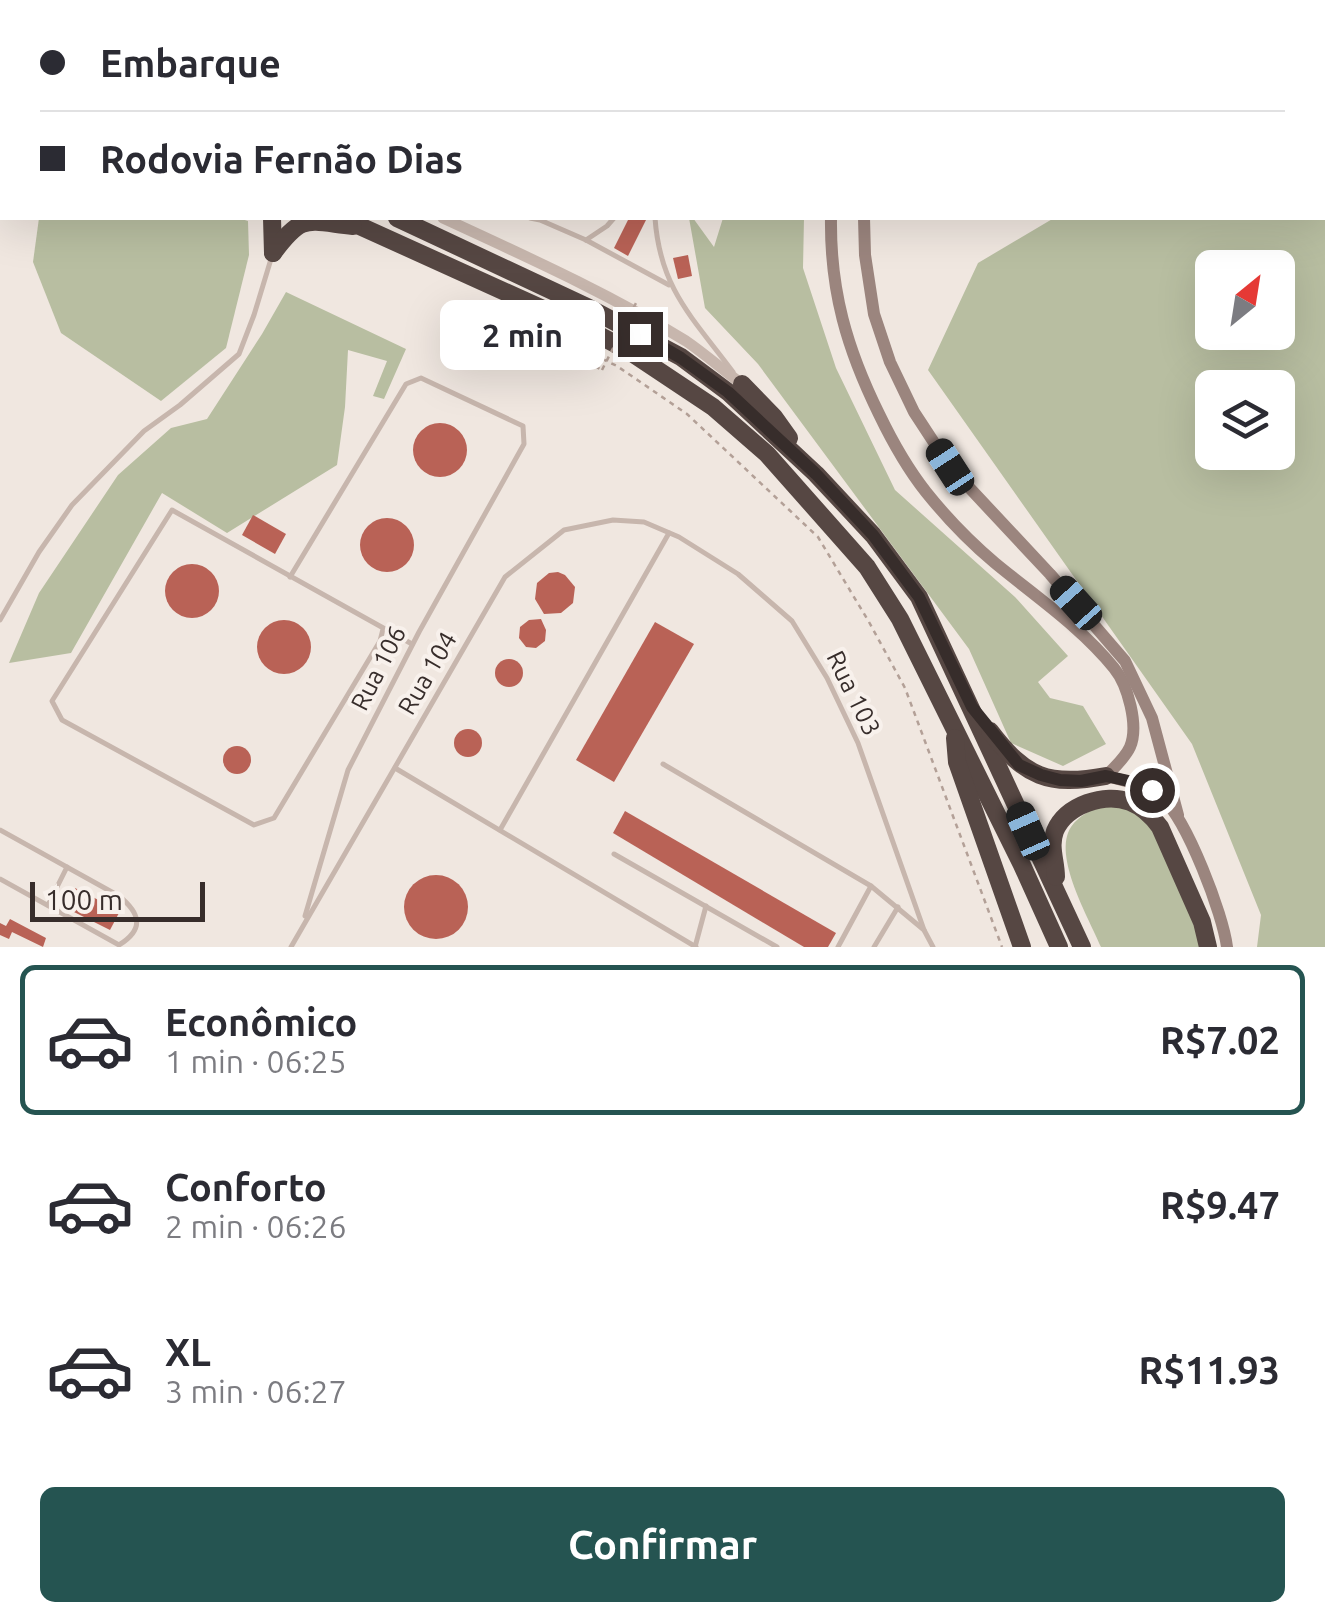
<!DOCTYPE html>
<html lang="pt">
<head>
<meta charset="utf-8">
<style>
  body { margin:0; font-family:Ubuntu,sans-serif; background:#f7f7f7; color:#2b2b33; height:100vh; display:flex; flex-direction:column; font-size:38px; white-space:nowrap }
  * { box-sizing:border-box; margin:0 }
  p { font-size:32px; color:#7c7c81 }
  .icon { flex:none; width:55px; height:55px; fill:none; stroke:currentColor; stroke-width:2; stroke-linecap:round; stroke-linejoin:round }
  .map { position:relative; height:947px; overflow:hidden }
  .sheet { display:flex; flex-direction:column; background:#fff; flex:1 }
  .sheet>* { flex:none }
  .banner { position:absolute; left:0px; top:0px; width:1325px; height:220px; box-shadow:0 10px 40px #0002; display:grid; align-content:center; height:220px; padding:0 40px; background:#fff }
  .needle { width:65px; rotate:30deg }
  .tools { position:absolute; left:1195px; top:250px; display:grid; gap:20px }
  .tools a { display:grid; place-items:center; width:100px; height:100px; border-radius:15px; background:#fff; box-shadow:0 10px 40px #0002; font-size:50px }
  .scale { position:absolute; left:30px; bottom:25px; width:175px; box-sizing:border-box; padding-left:10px; border:5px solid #372d2b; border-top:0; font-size:28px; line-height:35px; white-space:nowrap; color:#372d2b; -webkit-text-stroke:8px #f8f1ec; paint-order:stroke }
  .end { position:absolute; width:45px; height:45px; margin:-22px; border:12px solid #372d2b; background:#fff; box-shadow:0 0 0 5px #fff }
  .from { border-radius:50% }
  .bubble { position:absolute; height:70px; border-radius:15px; background:#fff; box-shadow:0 10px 40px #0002; font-size:32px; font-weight:700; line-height:70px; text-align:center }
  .car { position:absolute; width:30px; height:60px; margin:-30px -15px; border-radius:12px; box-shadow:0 0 8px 2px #0007; background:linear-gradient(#222 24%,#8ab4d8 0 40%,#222 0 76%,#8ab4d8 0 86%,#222 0) }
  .banner b { display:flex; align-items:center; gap:35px; height:95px; font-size:38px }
  .banner b+b { border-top:2px solid #e1e1e2 }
  .banner i { width:25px; height:25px; background:#2b2b33 }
  ul { padding:18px 0 0; list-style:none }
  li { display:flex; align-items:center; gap:30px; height:150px; margin:0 20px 15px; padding:0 20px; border:5px solid transparent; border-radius:15px }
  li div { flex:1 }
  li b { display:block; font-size:38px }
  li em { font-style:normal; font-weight:700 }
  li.current { border-color:#255451 }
  li>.icon { width:90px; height:90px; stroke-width:1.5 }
  .cta { display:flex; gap:20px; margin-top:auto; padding:20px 40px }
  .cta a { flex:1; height:115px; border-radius:15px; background:#255451; color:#fff; font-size:40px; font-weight:700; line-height:115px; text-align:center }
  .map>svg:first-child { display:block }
</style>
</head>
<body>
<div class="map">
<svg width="1325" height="947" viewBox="0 0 1325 947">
  <rect width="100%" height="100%" fill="#f0e7e0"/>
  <g fill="#b8bea1" fill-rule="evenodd">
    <path d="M1323,195H1325V947H1257L1261,915L1192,744L928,370L978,263L1054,218H1322ZM1212,268H1278V332H1212ZM1212,388H1278V452H1212Z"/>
    <path d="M39,218H238L248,221L249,255L226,348L161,401L61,333L33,262Z"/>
    <path d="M689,218H693L714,247L723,218H804L803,268L836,368L895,490L1015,597L1068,656L1038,682L1050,698L1083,706L1106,744L1063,766L1011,743L969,649L758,364L705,308Z"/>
    <path d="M286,292L406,349L384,399L373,396L387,361L348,350L345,407L337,465L227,533L162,493L71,653L9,663L39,593L118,475L171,428L207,419L262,334Z"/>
    <path d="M1104,804L1123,805L1152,823L1203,947H1101C1089,918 1052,856 1071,827C1079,815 1092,810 1104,804Z"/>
  </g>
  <g fill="#b96256">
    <path d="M629,218H647L628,256L614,248Z"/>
    <path d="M688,255L692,276L678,279L673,258Z"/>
    <circle cx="440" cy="450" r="27"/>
    <path d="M253,515L286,534L275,554L242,535Z"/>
    <circle cx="387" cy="545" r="27"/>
    <circle cx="192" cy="591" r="27"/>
    <path d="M558,572L565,575L575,587L573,603L561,613L544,614L535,599L537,583L549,573Z"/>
    <path d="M541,619L546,630L545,641L536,648L526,647L519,638L520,627L529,620Z"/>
    <circle cx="284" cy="647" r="27"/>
    <path d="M655,622L694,644L614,782L576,760Z"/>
    <circle cx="509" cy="673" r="14"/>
    <circle cx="468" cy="743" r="14"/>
    <circle cx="237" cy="760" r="14"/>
    <path d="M625,811L836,933L828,947H804L613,833Z"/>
    <circle cx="436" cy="907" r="32"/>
    <path d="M75,888L120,911L110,930L70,910Z"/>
    <path d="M10,919L46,938L43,947L12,932L9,939L0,935V923L6,926Z"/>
  </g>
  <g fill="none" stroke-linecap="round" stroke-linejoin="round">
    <g stroke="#b3a097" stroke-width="2.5" stroke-dasharray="5 5" stroke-linecap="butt">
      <path d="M512,316L617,366L687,414L818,537L869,622L905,688L1002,947"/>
      <path d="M511,317L510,320L602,370"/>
    </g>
    <g stroke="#c7b6ad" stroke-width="5">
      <path d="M468,2L469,0"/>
      <path d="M642,2L644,0"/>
      <path d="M530,218L540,220L586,240L669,285"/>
      <path d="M655,218C660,289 693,318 733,372"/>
      <path d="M586,240L607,226L614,218"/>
      <path d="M290,577L406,384L421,378L523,426L524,444L419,632L348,770L305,916"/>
      <path d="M0,620L39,552L72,505L144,431L180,405L239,354L254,315L271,259"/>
      <path d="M383,629L380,641L274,818L254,825L62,720L52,701L172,510L412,644"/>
      <path d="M663,764L871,886L924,930L933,947"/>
      <path d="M395,768L696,947"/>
      <path d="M0,830L119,896C140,913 145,929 119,945L0,879"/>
      <path d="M500,830L669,533"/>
      <path d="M614,854L777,947"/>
      <path d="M48,905L67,867"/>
      <path d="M291,947L505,577L564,530L613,520L644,522L679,537L738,574L792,621L827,678L858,743L924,930"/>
      <path d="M695,947L706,906"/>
      <path d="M838,947L871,886"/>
      <path d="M874,947L898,907"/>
    </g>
    <g stroke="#c7b6ad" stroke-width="11">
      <path d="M41,0V2"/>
      <path d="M443,218C525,256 608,293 686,341C705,354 723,370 742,384"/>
    </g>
    <g stroke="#9b857e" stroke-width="12">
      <path d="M889,2L890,0"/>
      <path d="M927,2L929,0"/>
      <path d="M831,218C830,291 847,349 879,414C892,441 907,468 926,492C946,517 970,542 995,563C1035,596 1081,627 1114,668C1128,685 1139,726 1130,747C1125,758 1115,767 1106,776"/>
      <path d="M864,218L865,255L874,314L890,362L914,412L950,467L1050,574L1125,661L1152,718L1178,815"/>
      <path d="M1106,776C1126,781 1147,785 1163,799C1187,820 1223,914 1227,947"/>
    </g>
    <g stroke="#564743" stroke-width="18">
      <path d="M0,37L2,38"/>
      <path d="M0,60L2,61"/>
      <path d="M272,218L273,253"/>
      <path d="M342,218L585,328L629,351L713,407L767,454L867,567L900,619L1022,865L1059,947"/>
      <path d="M397,218L589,308L681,357L728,392L816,474L873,535L919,597L1082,947"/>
      <path d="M273,253C303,213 306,221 353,226"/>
      <path d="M742,384L774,417L789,438"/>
      <path d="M990,731C1025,777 1048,787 1106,776"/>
      <path d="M955,738L957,762L1022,947"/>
      <path d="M1056,877C1056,861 1049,847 1055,831C1066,805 1105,792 1130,802C1143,807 1152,816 1160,827L1202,922L1208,947"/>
    </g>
    <path stroke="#b3a097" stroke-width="2.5" stroke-dasharray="5 5" stroke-linecap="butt" d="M602,370L637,301"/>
  </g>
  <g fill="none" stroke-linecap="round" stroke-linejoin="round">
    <path stroke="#372d2b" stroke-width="12" d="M640,334L681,358L728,392L816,474L873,535L919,597L972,707L1019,765L1041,775L1060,780L1081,781L1106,776L1133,782L1152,790"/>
  </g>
  <g text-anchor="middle" stroke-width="8" stroke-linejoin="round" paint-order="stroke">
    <g font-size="25" fill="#372d2b" stroke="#f8f1ec">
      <text transform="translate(378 668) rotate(-63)" y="9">Rua 106</text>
      <text transform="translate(427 673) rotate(-60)" y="9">Rua 104</text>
      <text transform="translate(854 693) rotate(64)" y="9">Rua 103</text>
    </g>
  </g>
</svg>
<div class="tools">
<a><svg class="needle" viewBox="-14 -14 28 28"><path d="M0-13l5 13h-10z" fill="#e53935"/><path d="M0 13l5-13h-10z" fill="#7c7c81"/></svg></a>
<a><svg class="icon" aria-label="layers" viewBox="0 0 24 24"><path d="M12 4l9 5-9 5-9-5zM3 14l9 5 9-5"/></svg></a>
</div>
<div class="scale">100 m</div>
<i class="end from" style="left:1152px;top:790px"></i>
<i class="end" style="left:640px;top:334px"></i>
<div class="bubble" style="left:440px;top:300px;width:165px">2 min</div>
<i class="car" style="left:950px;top:467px;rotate:327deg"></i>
<i class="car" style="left:1076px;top:603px;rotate:318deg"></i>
<i class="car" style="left:1028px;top:831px;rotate:336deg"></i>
<div class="banner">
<b><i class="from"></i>Embarque</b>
<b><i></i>Rodovia Fernão Dias</b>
</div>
</div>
<section class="sheet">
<ul>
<li class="current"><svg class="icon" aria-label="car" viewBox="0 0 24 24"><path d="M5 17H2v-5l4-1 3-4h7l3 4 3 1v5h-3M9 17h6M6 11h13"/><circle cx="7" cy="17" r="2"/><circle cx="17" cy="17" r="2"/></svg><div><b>Econômico</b><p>1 min · 06:25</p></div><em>R$7.02</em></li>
<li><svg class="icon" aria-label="car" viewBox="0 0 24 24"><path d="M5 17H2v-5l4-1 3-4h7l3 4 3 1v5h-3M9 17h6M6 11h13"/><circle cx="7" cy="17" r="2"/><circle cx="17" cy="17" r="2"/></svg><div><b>Conforto</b><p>2 min · 06:26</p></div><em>R$9.47</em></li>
<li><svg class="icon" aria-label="car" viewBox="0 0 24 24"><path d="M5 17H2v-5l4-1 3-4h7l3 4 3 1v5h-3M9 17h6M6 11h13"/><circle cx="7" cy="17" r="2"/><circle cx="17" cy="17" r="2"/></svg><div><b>XL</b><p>3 min · 06:27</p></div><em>R$11.93</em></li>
</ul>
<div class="cta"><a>Confirmar</a></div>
</section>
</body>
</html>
